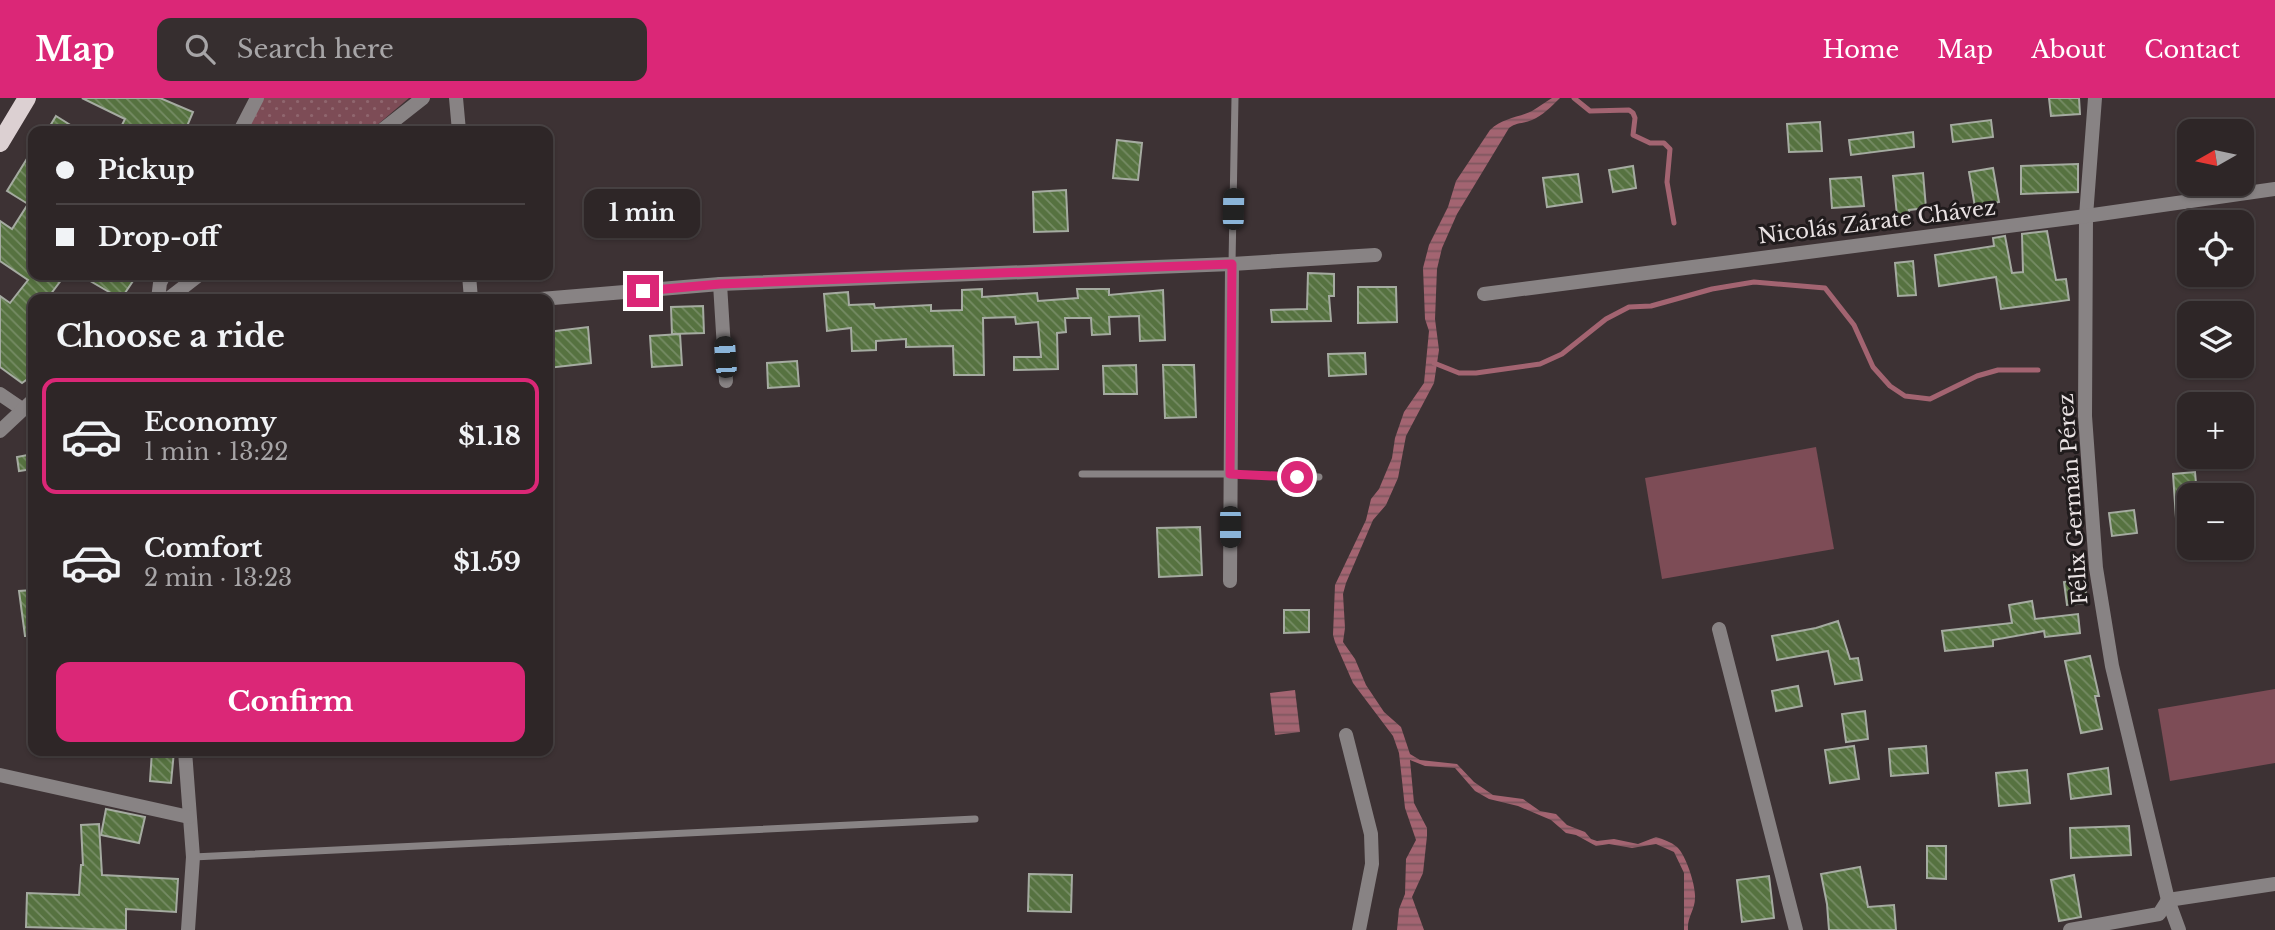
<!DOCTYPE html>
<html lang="en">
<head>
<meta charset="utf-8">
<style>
  body { margin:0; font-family:"Libre Baskerville",serif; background:#362e2f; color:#f1f3f6; height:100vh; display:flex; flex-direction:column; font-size:26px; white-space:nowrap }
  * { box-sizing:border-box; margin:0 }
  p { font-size:23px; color:#a7a5a7 }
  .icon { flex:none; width:38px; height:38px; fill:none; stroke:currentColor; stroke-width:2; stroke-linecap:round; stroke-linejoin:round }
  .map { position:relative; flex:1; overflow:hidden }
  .side { position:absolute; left:28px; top:196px; width:525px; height:462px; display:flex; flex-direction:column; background:#2e2627; border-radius:14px; box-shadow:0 2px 5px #0004,0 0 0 2px #494344 }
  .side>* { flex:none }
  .guide { position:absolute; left:28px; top:28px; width:525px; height:154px; border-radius:14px; box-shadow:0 2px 5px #0004,0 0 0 2px #494344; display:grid; align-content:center; height:154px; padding:0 28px; background:#2e2627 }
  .needle { width:46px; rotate:261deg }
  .controls { position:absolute; left:2177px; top:21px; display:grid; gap:14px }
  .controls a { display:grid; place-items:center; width:77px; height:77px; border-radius:14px; background:#2e2627; box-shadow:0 2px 5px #0004,0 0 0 2px #494344; font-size:35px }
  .end { position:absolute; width:32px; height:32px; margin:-16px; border:9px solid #db2777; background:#fff; box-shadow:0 0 0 4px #fff }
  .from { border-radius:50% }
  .bubble { position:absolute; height:49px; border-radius:14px; background:#2e2627; box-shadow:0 2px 5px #0004,0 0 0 2px #494344; font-size:23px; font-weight:800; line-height:49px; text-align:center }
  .car { position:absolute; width:21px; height:42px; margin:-21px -10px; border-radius:9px; box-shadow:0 0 5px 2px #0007; background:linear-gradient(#222 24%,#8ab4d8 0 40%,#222 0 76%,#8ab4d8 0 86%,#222 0) }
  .guide b { display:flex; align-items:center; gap:24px; height:66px; font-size:26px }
  .guide b+b { border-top:2px solid #494344 }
  .guide i { width:18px; height:18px; background:#f1f3f6 }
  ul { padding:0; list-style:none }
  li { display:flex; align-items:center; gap:21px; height:116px; margin:0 14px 10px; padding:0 14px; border:4px solid transparent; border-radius:14px }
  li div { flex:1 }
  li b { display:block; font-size:26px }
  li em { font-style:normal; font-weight:800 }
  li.selected { border-color:#db2777 }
  li>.icon { width:63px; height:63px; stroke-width:1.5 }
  h2 { padding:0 28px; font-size:32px; line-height:84px }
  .cta { display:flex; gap:14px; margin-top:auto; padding:14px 28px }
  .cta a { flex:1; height:80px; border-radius:14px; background:#db2777; color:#fff; font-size:28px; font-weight:800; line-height:80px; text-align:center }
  header { display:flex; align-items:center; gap:42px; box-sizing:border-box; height:98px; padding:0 35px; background:#db2777; color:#fff }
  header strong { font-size:33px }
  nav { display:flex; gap:38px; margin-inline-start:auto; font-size:24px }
  .search { width:490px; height:63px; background:#362e2f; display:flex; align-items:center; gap:18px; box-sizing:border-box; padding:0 24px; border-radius:14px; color:#a7a5a7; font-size:26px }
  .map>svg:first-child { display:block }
</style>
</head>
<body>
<header>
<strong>Map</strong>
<div class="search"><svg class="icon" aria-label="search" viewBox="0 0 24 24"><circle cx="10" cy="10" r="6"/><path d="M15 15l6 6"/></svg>Search here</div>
<nav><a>Home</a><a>Map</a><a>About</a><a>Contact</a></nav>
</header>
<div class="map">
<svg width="2275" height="832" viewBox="0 0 2275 832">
  <defs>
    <pattern id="park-dots" width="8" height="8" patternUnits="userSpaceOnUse" patternTransform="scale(1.75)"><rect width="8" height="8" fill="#7d4c56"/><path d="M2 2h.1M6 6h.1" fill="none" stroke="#8f666e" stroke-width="1.8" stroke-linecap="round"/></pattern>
    <pattern id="water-rules" width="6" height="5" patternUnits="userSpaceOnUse" patternTransform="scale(1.75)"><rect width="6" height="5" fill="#a36471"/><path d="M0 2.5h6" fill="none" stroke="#7e575f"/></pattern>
    <pattern id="building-back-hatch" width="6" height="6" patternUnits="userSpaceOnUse" patternTransform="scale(1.75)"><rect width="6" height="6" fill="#567240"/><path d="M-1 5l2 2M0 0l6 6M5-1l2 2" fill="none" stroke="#768c65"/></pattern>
  </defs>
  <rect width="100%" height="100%" fill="#3d3234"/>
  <g fill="#7d4c56">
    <path d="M1816,349L1834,451L1662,481L1645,380Z"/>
    <path d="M2275,591V665L2170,683L2158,611Z"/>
  </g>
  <path fill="url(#park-dots)" d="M263,0H409L370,33H244Z"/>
  <g fill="url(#water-rules)">
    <path d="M1552,0H1560C1552,8 1542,18 1532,22C1523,26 1517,24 1509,30L1457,116L1442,150L1437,171L1435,221L1439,252L1434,285L1406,338L1398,380L1386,407L1373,422L1346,485L1343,496L1345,530L1343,544L1355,561L1366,587L1384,614L1401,629L1410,656L1420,662L1457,666L1474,684L1493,697L1523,701L1540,713L1556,716L1567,727L1585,734L1591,741L1597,743L1614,741L1638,746L1656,739C1663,741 1671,744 1677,749C1686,757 1696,788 1695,800C1695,812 1687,819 1688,832H1684V775L1674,754L1656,746L1632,750L1609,746L1596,748L1576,737L1566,735L1551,722L1518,708L1489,701L1475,693L1455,670L1425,668L1410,662L1414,705L1427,730V738L1423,775L1412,799L1424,832H1397L1399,811L1405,796L1406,761L1416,742L1405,710L1399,655L1393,638L1353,585L1335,544L1333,537L1335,487L1366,422L1371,401L1379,391L1392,360L1395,340L1404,314L1424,285L1429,233L1425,221L1423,170L1429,147L1448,109L1456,83L1490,32C1502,20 1517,20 1532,13C1539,9 1545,4 1552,0Z"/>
    <path d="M1295,592L1300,634L1275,637L1270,595Z"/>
  </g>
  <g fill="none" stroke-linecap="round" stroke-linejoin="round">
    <g stroke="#a36471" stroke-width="5">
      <path d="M1574,0L1590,13L1629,12L1633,15L1635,20L1633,37L1650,45H1664L1670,51L1667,84L1674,125"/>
      <path d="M1434,265L1459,275H1476L1540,266L1562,256L1606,221L1629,209L1651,208L1712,191L1754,184L1825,190L1854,227L1873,269L1890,288L1905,298L1930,301L1977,278L1998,272H2038"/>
    </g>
  </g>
  <g fill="url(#building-back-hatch)" stroke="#a5aba1" stroke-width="2">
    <path d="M82,0H160L193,14L185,33H119L125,21Z"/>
    <path d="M2049,0H2079L2080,16L2051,18Z"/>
    <path d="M56,18L80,33H47Z"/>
    <path d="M1991,22L1993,39L1953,44L1951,27Z"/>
    <path d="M1820,24L1822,53L1789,54L1787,26Z"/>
    <path d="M1913,34L1914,49L1851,57L1849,42Z"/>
    <path d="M1117,42L1142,45L1138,82L1113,80Z"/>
    <path d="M33,51V177H65L47,201H33V277L22,285L0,269V198L10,205L28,182L0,163V123L12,131L28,106L7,93Z"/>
    <path d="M2078,66V94L2021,96V68Z"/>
    <path d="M1633,68L1636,90L1613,94L1609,72Z"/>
    <path d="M1993,70L1999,104L1975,109L1969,74Z"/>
    <path d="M1923,75L1926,110L1909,112L1910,126L1898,127L1893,78Z"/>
    <path d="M1578,76L1582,104L1547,109L1543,80Z"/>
    <path d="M1861,79L1864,108L1832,110L1830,81Z"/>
    <path d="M1066,92L1068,133L1034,134L1033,94Z"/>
    <path d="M2047,133L2056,182L2066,181L2069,202L2001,211L1996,179L1939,188L1935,157L1994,148L1993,140L2005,138L2012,175L2023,174L2022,136Z"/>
    <path d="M1913,163L1916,197L1898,198L1895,165Z"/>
    <path d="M1308,175L1334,176V198H1329L1331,223L1272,224L1271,212L1307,211Z"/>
    <path d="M80,177H137L121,201Z"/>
    <path d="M1358,189H1396L1397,224L1358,225Z"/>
    <path d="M982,191V199L1037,195L1038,203L1078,200L1077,191H1109V197L1163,192L1165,242L1140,243L1139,218L1109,219L1110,236L1092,237L1091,220H1065L1066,234L1057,235L1058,271L1014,272V259H1041L1038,224L1016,226L1015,219L983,220L984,277H954L953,248L906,249V241L876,243V252L852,253L851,230L827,233L824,196L848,194L849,207L874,206L875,210L931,207V213L962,212V192Z"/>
    <path d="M703,208L704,235L672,236L671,209Z"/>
    <path d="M588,229L591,265L548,270V234Z"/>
    <path d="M680,236L682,267L652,269L650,238Z"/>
    <path d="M1365,255L1366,276L1329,278L1328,256Z"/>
    <path d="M797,263L799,288L768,290L767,265Z"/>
    <path d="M1136,267L1137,296H1104L1103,268Z"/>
    <path d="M1163,267H1194L1196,319L1165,320Z"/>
    <path d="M33,356V371L19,373L17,359Z"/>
    <path d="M2195,374L2197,397H2189V419L2176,420L2173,376Z"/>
    <path d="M2134,412L2137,435L2112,438L2109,415Z"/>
    <path d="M1200,429L1202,477L1159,479L1157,430Z"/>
    <path d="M2084,481L2087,505L2067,507L2064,484Z"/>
    <path d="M33,492V538H25L19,493Z"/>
    <path d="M2032,503L2035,521L2078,516L2080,535L2045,539L2044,533L1993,542V548L1945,553L1942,533L2012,525L2009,507Z"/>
    <path d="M1284,512H1309V534L1284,535Z"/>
    <path d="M1838,523L1850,561L1858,560L1862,582L1835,586L1828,553L1777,562L1772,538L1816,530Z"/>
    <path d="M2090,558L2099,598H2095L2102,631L2081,635L2065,563Z"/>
    <path d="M1798,588L1802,608L1776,613L1772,593Z"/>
    <path d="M1865,613L1868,641L1846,644L1842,616Z"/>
    <path d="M1854,648L1859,681L1830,685L1825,652Z"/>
    <path d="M1926,648L1928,675L1891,678L1889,651Z"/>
    <path d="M152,653H174L171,685L150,683Z"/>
    <path d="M2108,670L2111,696L2071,701L2068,676Z"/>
    <path d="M2027,672L2030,705L1999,708L1996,675Z"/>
    <path d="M106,711L145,719L139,745L101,737Z"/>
    <path d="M99,726L102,777L178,781L176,814L126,811V832L26,829L27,795L79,797L81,767H83L81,727Z"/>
    <path d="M2129,728L2131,757L2071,760L2070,730Z"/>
    <path d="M1927,748H1946V781L1927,780Z"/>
    <path d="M1860,769L1868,809L1894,807L1896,832H1829L1827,806L1821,776Z"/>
    <path d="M1029,776L1072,777L1071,814L1028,813Z"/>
    <path d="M2074,777L2081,819L2059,823L2051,782Z"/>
    <path d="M1769,778L1774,820L1742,824L1737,782Z"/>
  </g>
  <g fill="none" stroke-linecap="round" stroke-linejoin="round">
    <g stroke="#888384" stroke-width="7">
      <path d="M1232,166L1235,0"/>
      <path d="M1082,376H1230L1319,379"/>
      <path d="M193,759L975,721"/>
    </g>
    <g stroke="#888384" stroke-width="14">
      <path d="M456,0L459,33"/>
      <path d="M2095,0L2086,118L2085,318L2096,470L2112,568L2168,802L2179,832"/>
      <path d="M240,33L257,0"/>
      <path d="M381,33L423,0"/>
      <path d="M469,177L471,201"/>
      <path d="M720,186L726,283"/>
      <path d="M1484,196L2086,118L2275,91"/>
      <path d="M158,201L160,185L164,177"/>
      <path d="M168,201L199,177"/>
      <path d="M541,201L720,186L1232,166L1375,157"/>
      <path d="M0,296L22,311"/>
      <path d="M0,333L33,302"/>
      <path d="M1230,483L1232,166"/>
      <path d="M1719,531L1796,832"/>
      <path d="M1346,637L1371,736L1372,766L1359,832"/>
      <path d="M185,653L193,759L188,832"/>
      <path d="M0,677L189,719"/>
      <path d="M2070,832L2159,816L2168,802L2275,786"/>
    </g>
    <path stroke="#dcd0d2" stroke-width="18" d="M0,45L27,0"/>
  </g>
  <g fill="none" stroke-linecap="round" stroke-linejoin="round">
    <path stroke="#db2777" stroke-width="9" d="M643,193L720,186L1232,166L1230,376L1297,379"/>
  </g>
  <g text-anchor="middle" stroke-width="6" stroke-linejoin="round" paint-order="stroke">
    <g font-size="21" fill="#e9e2e3" stroke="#201b1c">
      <text transform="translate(1877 124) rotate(-7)" y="7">Nicolás Zárate Chávez</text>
      <text transform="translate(2073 401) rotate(-94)" y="7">Félix Germán Pérez</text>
    </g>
  </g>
</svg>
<div class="controls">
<a><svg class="needle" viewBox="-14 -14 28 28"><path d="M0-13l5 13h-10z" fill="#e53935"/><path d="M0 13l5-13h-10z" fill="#a7a5a7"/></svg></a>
<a><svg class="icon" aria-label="locate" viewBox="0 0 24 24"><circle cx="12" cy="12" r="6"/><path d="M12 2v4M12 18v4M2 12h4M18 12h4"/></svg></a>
<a><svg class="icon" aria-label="layers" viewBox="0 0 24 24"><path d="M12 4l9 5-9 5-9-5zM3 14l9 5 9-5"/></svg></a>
<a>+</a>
<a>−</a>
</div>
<i class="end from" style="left:1297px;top:379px"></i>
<i class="end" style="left:643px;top:193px"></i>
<div class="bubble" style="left:584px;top:91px;width:116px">1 min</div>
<i class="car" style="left:1233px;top:111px;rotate:1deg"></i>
<i class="car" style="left:725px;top:259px;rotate:356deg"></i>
<i class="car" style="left:1230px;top:429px;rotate:180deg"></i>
<div class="guide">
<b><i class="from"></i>Pickup</b>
<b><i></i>Drop-off</b>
</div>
<section class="side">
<h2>Choose a ride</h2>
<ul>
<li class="selected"><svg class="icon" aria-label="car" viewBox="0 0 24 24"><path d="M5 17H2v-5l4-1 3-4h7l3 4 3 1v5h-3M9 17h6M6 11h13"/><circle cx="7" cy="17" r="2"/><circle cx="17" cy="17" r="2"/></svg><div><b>Economy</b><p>1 min · 13:22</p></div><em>$1.18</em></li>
<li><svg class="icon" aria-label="car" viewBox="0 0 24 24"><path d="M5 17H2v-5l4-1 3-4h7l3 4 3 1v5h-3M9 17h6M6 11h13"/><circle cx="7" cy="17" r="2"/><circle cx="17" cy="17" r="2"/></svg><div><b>Comfort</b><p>2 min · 13:23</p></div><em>$1.59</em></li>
</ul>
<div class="cta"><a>Confirm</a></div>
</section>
</div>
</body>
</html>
